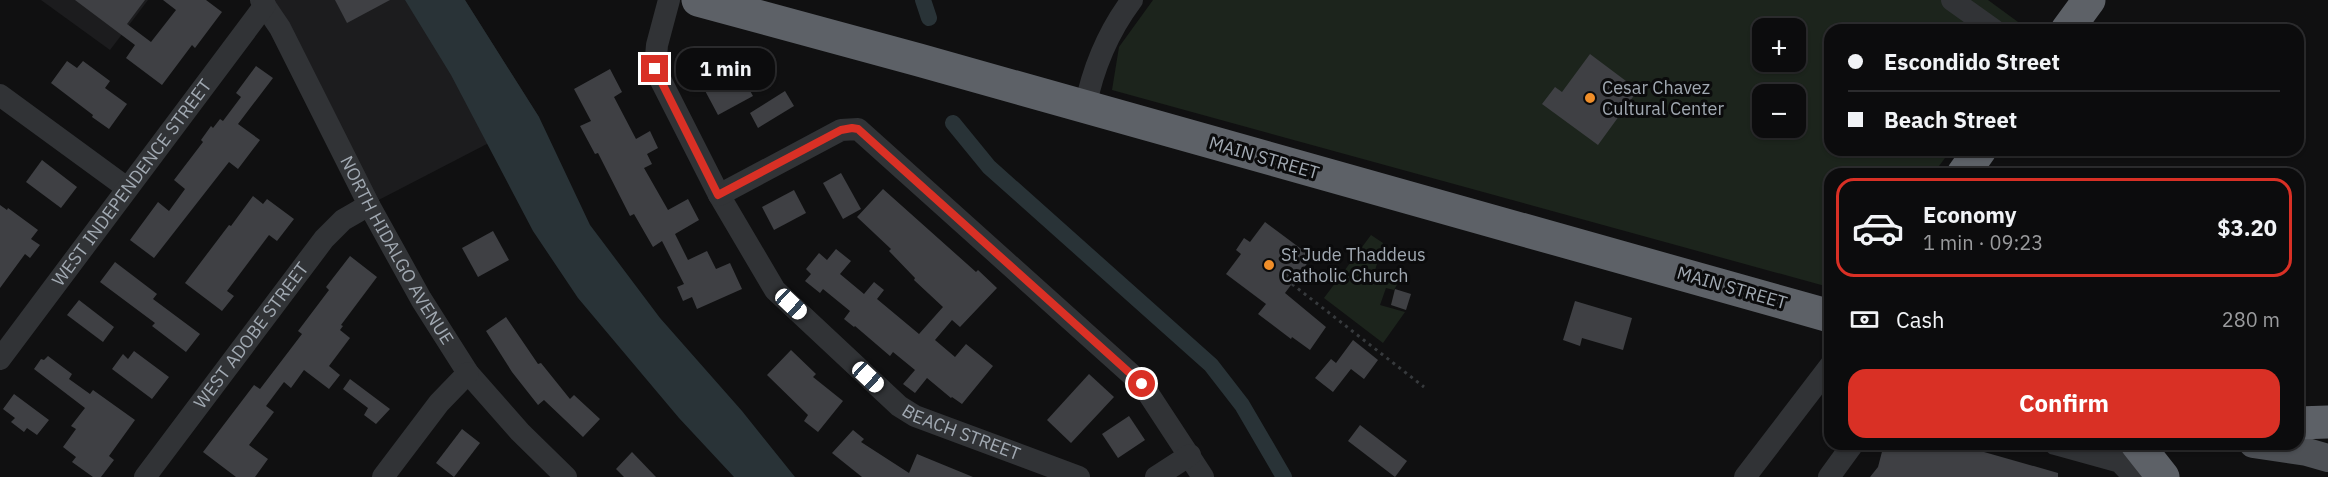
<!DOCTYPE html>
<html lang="en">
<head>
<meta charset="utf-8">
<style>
  body { margin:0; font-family:"IBM Plex Sans",sans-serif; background:#151516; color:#f1f3f6; height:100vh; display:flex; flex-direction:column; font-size:22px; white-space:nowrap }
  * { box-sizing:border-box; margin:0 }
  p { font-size:20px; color:#9a9b9d }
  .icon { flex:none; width:33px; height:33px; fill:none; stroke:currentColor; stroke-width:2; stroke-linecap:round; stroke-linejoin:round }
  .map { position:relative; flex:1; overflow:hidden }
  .details { position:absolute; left:1824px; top:168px; width:480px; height:282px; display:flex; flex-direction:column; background:#0c0c0d; border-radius:18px; box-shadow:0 2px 4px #0004,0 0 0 2px #2c2c2e }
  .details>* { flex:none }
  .top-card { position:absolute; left:1824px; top:24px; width:480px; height:132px; border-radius:18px; box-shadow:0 2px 4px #0004,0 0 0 2px #2c2c2e; display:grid; align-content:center; height:132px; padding:0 24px; background:#0c0c0d }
  .buttons { position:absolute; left:1752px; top:18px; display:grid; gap:12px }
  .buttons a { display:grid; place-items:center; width:54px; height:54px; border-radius:12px; background:#0c0c0d; box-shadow:0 2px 4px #0004,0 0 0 2px #2c2c2e; font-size:30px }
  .end { position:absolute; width:27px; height:27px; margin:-14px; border:8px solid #d93025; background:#fff; box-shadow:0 0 0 3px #fff }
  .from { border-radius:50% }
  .bubble { position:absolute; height:42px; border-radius:18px; background:#0c0c0d; box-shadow:0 2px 4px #0004,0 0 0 2px #2c2c2e; font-size:20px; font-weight:700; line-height:42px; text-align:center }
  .car { position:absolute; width:18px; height:36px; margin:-18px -9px; border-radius:8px; box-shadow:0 0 4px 2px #0007; background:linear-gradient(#fff 24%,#345 0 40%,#fff 0 76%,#345 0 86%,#fff 0) }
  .top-card b { display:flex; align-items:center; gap:21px; height:57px; font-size:22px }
  .top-card b+b { border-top:2px solid #2c2c2e }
  .top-card i { width:15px; height:15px; background:#f1f3f6 }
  ul { padding:10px 0 0; list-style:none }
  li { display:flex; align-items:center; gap:18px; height:99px; margin:0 12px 9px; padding:0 12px; border:3px solid transparent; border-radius:18px }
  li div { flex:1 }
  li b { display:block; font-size:22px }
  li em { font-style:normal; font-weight:700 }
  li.active { border-color:#d93025 }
  li>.icon { width:54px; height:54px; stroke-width:1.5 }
  .pay { display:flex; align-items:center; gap:15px; height:66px; padding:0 24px; font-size:22px }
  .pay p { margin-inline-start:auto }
  .primary-button { display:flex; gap:12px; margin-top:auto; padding:12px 24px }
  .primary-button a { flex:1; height:69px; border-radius:18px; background:#d93025; color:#fff; font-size:24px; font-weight:700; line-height:69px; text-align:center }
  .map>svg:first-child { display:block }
</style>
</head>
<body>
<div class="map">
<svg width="2328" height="477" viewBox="0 0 2328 477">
  <rect width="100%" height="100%" fill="#101011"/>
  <g fill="#1c1c1e">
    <path d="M41,0H148L110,50Z"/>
    <path d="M261,0H465L539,117L369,205Z"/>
  </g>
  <g fill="#1c241c" fill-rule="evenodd">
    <path d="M1153,0H1988L2029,30H1830V150H1951L1933,174H1830V285L1825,286L1112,90L1119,47ZM1762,28H1796V62H1762ZM1762,94H1796V128H1762Z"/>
    <path d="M1371,235L1383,243L1374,274L1399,281L1394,290L1386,288L1380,305L1405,312L1383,343L1324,298Z"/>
  </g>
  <path fill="#293337" d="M405,0H465L539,117L590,225L660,318L742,411L795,477H734L679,418L578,298L533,231L451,75Z"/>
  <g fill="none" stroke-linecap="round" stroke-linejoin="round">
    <g stroke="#293337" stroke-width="16">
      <path d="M923,0L929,18"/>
      <path d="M953,123L989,167L1211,365L1242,405L1284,477"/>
    </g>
  </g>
  <g fill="#3f4044">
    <path d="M75,0H145L127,24L151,42L176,10L163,0H206L222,12L195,48L192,45L162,85L126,58L135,45Z"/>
    <path d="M335,0H390L347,23Z"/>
    <path d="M1590,54L1638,90L1598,145L1542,104L1555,87L1562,92Z"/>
    <path d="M67,61L77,68L83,61L110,81L105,88L127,104L109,129L92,117L93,115L51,83Z"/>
    <path d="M256,66L273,78L238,124L260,140L238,169L229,162L154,258L130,240L158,202L169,211L185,189L174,180L203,142L201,140L211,126L213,128L220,119L223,121L241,97L236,93Z"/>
    <path d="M736,66L753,96L718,115L702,85Z"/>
    <path d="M610,69L622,92L614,97L636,139L650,131L658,148L647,154L652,164L644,168L668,210L688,199L699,220L675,234L688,260L707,251L716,269L730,263L742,289L697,309L692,297L683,301L677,287L684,284L662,241L653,247L634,214L630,216L598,153L595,154L580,126L591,121L574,89Z"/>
    <path d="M785,91L794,106L758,128L750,113Z"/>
    <path d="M42,160L77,187L61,208L26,182Z"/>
    <path d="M841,173L861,209L843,219L823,183Z"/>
    <path d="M883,189L976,272L978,270L997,288L960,327L952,320L935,340L955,357L966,344L993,366L962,404L952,397L951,398L927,378L915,393L903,384L915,370L893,352L890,356L855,326L854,327L844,319L850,311L823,289L820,293L805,281L811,274L806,269L819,253L827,260L836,249L851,261L840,274L864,294L874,282L884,290L877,299L919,334L943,307L914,280L915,278L889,251L891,249L857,217Z"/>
    <path d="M794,190L806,213L774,230L762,207Z"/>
    <path d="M253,196L263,204L267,199L294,219L277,241L269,235L227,291L234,296L222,311L185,283L229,225L231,226Z"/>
    <path d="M0,205L7,210L8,208L38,230L31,239L40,245L30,258L25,254L0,288Z"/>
    <path d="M1265,222L1312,257L1285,293L1326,327L1310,350L1292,337L1291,339L1258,314L1266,304L1226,274L1241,254L1236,250L1244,238L1250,242Z"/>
    <path d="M493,231L509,260L478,277L462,248Z"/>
    <path d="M350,256L377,277L341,325L343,326L340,330L350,338L329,366L340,375L329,389L304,370L291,388L284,382L266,406L274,412L249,445L268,459L255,477H236L203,452L254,385L260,389L302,334L298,331L329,290L326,287Z"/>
    <path d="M115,262L157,294L153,299L200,334L186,352L152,326L155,323L100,282Z"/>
    <path d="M1395,289L1411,294L1406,310L1391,305Z"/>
    <path d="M79,300L114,327L103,342L67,315Z"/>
    <path d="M1575,301L1632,318L1623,350L1582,338L1580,346L1563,340Z"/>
    <path d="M506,317L538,364L541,363L570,399L574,395L600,419L583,437L544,400L538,405L512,372L486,331Z"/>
    <path d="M1353,340L1378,360L1364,379L1351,369L1333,392L1315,378L1331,359L1336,363Z"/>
    <path d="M791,350L816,374L813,377L843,401L818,432L804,421L808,415L767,375Z"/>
    <path d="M134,351L169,377L152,399L112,369L123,354L128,359Z"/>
    <path d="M48,356L72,374L69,379L90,394L93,390L135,420L109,456L114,460L101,477H93L72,462L76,457L63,447L76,429L71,426L85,408L34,369L41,359L44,360Z"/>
    <path d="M1089,374L1114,397L1071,443L1047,420Z"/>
    <path d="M350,379L390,409L376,424L364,415L368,408L343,389Z"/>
    <path d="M14,394L49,420L37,435L27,428L24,432L11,422L15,418L3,409Z"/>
    <path d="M1129,416L1145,440L1118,458L1102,434Z"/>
    <path d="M1360,425L1407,461L1395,477L1348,441Z"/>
    <path d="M462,429L480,443L454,477L436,463Z"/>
    <path d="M853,430L864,439L861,442L909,473L917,454L973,477H862L832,453Z"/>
    <path d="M1884,444H1956L2058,473V477H1870L1878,467Z"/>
    <path d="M632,452L656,477H624L616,469Z"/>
  </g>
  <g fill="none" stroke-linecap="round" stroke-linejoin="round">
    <path stroke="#373a3d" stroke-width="3" stroke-dasharray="3 4.5" stroke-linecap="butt" d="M1292,284L1424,387"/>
    <g stroke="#313336" stroke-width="22">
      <path id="s1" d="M261,0L280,28L369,205L421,299L468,373L520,432L566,477"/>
      <path id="s2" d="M669,0L657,45L655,69L719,195L775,290L899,406L915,416L1079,477"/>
      <path d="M1952,0L1994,30"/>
      <path d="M0,95L127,188"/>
      <path d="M1085,108C1093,68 1108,32 1132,0"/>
      <path d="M719,195L841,130L858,129L1142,384L1203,477"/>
      <path id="s3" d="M0,359L265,5"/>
      <path d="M2055,444L2120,462L2134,477"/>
      <path id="s4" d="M145,477L324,239L343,220L369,205"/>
      <path d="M383,477L439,403L468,373"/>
      <path d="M1156,477L1190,455"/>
      <path d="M1745,477L1830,366"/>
      <path d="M1829,477L1853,444"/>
    </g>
    <path stroke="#4d5055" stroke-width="28" d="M2253,444L2307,452L2328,458"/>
    <g stroke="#5d6167" stroke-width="33">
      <path d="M698,0L919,60L1830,316"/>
      <path d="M2067,30L2089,0"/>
      <path d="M1963,174L1980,150"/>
      <path d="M2298,423L2328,422"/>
      <path d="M2137,444L2163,477"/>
    </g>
  </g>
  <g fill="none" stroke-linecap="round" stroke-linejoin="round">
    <path stroke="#d93025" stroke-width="8" d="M655,69L718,195L841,130L852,128L858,129L1142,384"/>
  </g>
  <g fill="#f08e29" stroke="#0b0b0c" stroke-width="2">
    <circle cx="1590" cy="98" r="6"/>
    <circle cx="1269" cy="265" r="6"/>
  </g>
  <g text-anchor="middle" stroke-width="6" stroke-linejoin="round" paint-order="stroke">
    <g font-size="18" fill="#a1a9b2" stroke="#0b0b0c" text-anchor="start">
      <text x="1602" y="94">Cesar Chavez<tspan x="1602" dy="21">Cultural Center</tspan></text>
      <text x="1281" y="261">St Jude Thaddeus<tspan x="1281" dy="21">Catholic Church</tspan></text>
    </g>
    <g font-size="18" fill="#a1a9b2" stroke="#0b0b0c">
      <text transform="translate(1264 158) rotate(16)" y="6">MAIN STREET</text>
      <text dy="6" stroke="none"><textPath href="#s3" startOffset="220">WEST INDEPENDENCE STREET</textPath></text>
      <text dy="6" stroke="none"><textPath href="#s1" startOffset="285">NORTH HIDALGO AVENUE</textPath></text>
      <text transform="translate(1732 288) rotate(16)" y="6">MAIN STREET</text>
      <text dy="6" stroke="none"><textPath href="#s4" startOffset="177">WEST ADOBE STREET</textPath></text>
      <text dy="6" stroke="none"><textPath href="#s2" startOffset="560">BEACH STREET</textPath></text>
    </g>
  </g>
</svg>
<div class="buttons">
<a>+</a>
<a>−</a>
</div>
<i class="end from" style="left:1142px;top:384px"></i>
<i class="end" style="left:655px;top:69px"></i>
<div class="bubble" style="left:676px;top:48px;width:99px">1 min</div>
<i class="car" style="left:791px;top:304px;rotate:133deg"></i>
<i class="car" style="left:868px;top:377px;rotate:133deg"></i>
<div class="top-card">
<b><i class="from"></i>Escondido Street</b>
<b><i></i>Beach Street</b>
</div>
<section class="details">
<ul>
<li class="active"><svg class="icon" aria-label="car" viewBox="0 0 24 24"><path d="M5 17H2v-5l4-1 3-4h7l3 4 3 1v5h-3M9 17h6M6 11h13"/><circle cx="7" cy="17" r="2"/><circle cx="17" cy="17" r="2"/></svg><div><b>Economy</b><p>1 min · 09:23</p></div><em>$3.20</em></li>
</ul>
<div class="pay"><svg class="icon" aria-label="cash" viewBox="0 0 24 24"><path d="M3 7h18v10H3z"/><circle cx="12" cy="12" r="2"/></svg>Cash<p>280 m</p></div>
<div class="primary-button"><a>Confirm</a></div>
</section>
</div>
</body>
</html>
